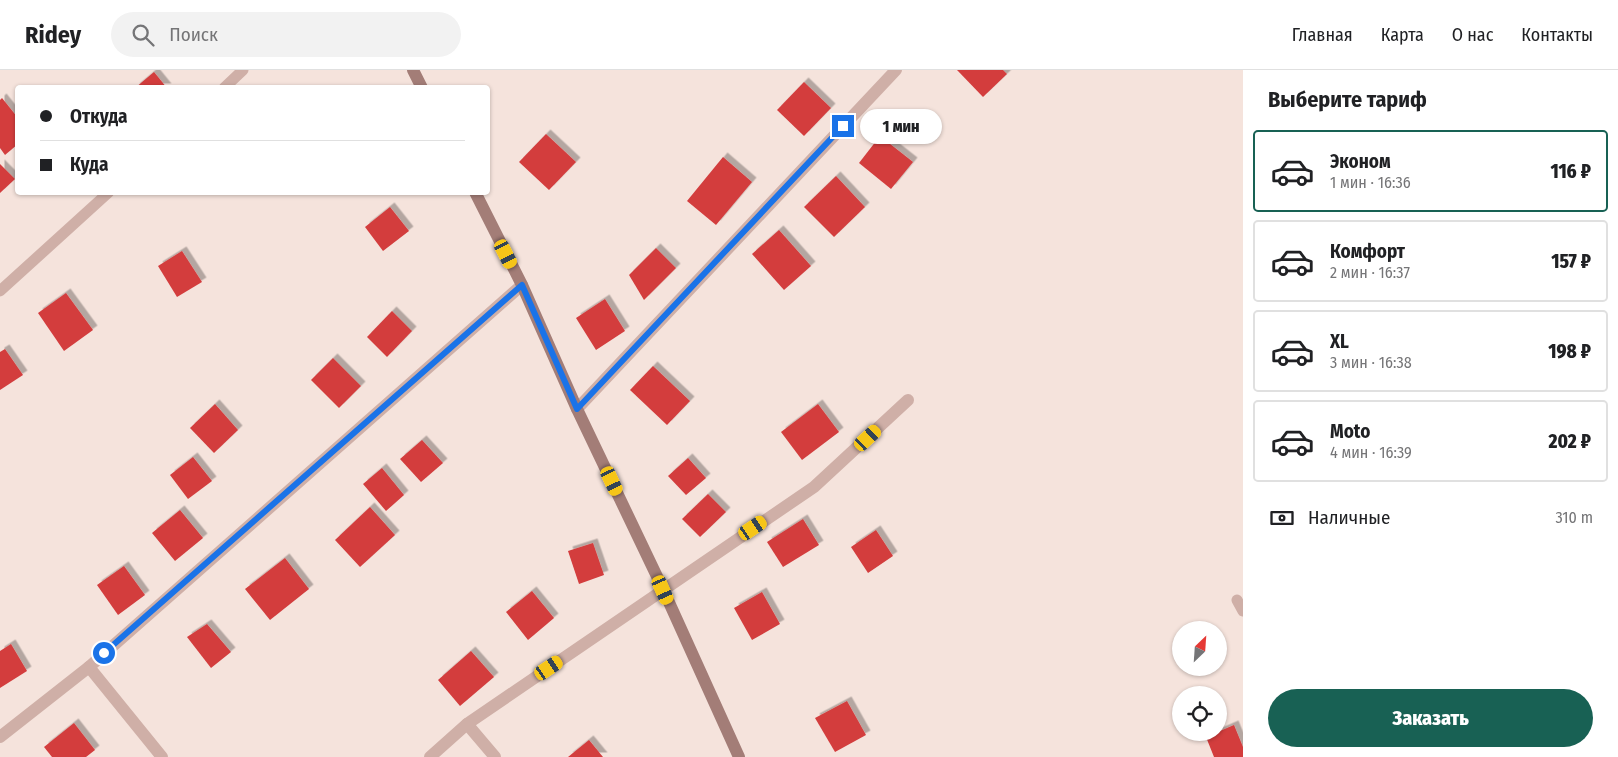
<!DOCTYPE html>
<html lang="ru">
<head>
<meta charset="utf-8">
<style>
  body { margin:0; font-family:"Fira Sans Condensed",sans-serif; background:#f2f2f2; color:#202124; height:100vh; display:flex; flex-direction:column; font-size:19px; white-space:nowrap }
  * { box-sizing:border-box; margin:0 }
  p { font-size:16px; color:#757577 }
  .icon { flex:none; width:28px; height:28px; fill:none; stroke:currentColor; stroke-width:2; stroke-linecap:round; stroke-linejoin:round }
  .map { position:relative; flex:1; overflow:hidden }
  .drawer { display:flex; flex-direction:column; background:#fff; width:375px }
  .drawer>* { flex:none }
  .banner { position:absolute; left:15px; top:15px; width:475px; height:110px; border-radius:5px; box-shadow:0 1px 4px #0004; display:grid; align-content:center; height:110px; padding:0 25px; background:#fff }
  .needle { width:32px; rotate:25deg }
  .tools { position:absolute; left:1172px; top:551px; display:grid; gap:10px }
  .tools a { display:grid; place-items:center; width:55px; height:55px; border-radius:50%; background:#fff; box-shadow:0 1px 4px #0004; font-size:25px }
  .end { position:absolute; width:22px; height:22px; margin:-11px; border:6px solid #1a73e8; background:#fff; box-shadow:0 0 0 2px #fff }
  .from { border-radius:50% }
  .bubble { position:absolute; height:35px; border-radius:18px; background:#fff; box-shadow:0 1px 4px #0004; font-size:16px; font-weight:800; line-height:35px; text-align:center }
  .car { position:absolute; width:15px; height:30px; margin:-15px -8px; border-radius:6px; box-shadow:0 0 4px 1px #0007; background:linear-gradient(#f5c518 24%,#345 0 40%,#f5c518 0 76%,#345 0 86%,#f5c518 0) }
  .banner b { display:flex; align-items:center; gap:18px; height:48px; font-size:19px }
  .banner b+b { border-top:1px solid #e0e0e0 }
  .banner i { width:12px; height:12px; background:#202124 }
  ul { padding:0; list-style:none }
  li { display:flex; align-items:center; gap:15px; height:82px; margin:0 10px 8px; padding:0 15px; border:2px solid #e0e0e0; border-radius:5px }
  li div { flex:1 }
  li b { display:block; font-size:19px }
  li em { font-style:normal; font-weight:800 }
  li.active { border-color:#186154 }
  li>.icon { width:45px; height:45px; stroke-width:1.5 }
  h2 { padding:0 25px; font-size:22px; line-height:60px }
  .pay { display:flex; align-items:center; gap:12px; height:55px; padding:0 25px; font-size:19px }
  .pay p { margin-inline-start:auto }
  .action { display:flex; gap:10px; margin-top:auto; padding:10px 25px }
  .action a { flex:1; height:58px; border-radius:30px; background:#186154; color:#fff; font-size:20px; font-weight:800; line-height:58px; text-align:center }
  header { display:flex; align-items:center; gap:30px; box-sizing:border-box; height:70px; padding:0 25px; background:#fff; border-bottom:1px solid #e0e0e0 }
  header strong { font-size:24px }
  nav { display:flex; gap:28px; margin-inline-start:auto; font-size:18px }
  .search { width:350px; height:45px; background:#f2f2f2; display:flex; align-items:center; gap:12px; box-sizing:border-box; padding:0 18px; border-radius:28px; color:#757577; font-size:19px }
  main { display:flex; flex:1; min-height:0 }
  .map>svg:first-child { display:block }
</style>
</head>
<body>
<header>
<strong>Ridey</strong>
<div class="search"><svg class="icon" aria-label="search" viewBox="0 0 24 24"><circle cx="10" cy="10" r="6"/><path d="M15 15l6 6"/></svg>Поиск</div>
<nav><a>Главная</a><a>Карта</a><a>О нас</a><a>Контакты</a></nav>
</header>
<main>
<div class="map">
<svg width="1243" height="687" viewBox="0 0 1243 687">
  <defs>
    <filter id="shadow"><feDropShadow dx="4.5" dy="-4.5" stdDeviation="0" flood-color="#0004"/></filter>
  </defs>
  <rect width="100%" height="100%" fill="#f5e3dc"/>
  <g fill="#d33c3d" filter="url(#shadow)">
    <path d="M957,0H1003L1007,4L983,27Z"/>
    <path d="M154,2L167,18H135Z"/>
    <path d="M804,12L831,38L804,66L777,40Z"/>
    <path d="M2,28L18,48V74L5,85L0,78V30Z"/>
    <path d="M546,64L576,92L549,120L519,92Z"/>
    <path d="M880,66L913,92L891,119L859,93Z"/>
    <path d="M723,87L752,112L716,155L687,131Z"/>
    <path d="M0,94L15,109L0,123Z"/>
    <path d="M836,106L865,137L834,167L804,137Z"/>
    <path d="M390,137L409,161L383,181L365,157Z"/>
    <path d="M779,160L811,196L784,220L752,184Z"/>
    <path d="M656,178L676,198L644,230L629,205Z"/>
    <path d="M182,181L202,212L177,227L158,196Z"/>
    <path d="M66,223L93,260L64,281L38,243Z"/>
    <path d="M605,229L625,261L596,280L576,248Z"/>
    <path d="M392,241L412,261L387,287L367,267Z"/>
    <path d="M5,279L23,305L0,320V282Z"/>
    <path d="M333,288L361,316L339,338L311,310Z"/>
    <path d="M653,296L690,331L667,355L630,320Z"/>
    <path d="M215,334L238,360L214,383L190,358Z"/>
    <path d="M818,334L839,362L802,390L781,362Z"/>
    <path d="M422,370L443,393L421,412L400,389Z"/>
    <path d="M193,387L212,411L188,429L170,405Z"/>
    <path d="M688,388L706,408L686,425L668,406Z"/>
    <path d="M382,398L404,425L386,441L363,414Z"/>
    <path d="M708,424L726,442L700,467L682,449Z"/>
    <path d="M370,437L395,465L360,497L335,470Z"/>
    <path d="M180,440L203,468L175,491L152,463Z"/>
    <path d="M803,449L819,475L783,497L767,472Z"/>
    <path d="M876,460L893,486L868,503L851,477Z"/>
    <path d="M593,473L604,505L579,514L568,481Z"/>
    <path d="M285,488L309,519L270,550L245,519Z"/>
    <path d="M124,496L145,525L118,545L97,515Z"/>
    <path d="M532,521L554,548L528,570L506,542Z"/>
    <path d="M762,522L780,554L752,570L734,538Z"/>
    <path d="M207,554L231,582L211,598L187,567Z"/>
    <path d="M11,574L27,601L0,618V581Z"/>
    <path d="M471,581L494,607L460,636L438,610Z"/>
    <path d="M847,631L866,665L835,682L815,648Z"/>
    <path d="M74,653L95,680L86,687H52L44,677Z"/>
    <path d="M1234,655L1243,677V687H1214L1206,667Z"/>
    <path d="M589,670L603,687H568Z"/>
  </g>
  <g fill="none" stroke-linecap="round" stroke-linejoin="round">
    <g stroke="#cfafa7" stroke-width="11">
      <path d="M224,18L243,0"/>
      <path d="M0,221L109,122"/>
      <path d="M1237,530L1243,541"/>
    </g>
    <g stroke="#cfafa7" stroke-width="12">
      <path d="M577,339L896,0"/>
      <path d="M89,597L162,687"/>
      <path d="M467,654L495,687"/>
      <path d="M0,667L89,597L522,215"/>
      <path d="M430,687L467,654L814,417L908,330"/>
    </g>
    <g stroke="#a37d77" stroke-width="12">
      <path d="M413,0L422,18"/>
      <path d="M475,122L522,215L577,339L663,519L739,687"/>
    </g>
  </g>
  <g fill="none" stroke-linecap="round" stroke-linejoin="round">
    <path stroke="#1a73e8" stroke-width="6" d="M104,583L522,215L577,339L843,56"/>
  </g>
</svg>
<div class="tools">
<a><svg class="needle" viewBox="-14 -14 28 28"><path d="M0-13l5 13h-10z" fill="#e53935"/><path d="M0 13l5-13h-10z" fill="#757577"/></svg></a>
<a><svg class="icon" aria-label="locate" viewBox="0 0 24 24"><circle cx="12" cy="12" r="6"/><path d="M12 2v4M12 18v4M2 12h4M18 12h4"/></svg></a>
</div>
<i class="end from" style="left:104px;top:583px"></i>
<i class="end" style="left:843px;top:56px"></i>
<div class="bubble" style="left:860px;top:39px;width:82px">1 мин</div>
<i class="car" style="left:506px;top:184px;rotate:153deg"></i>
<i class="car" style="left:868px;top:368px;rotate:47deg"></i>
<i class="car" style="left:612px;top:411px;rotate:155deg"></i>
<i class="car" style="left:753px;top:458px;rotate:56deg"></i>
<i class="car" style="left:663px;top:520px;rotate:156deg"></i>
<i class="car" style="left:549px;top:598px;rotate:56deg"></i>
<div class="banner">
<b><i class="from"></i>Откуда</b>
<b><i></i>Куда</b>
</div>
</div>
<section class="drawer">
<h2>Выберите тариф</h2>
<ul>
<li class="active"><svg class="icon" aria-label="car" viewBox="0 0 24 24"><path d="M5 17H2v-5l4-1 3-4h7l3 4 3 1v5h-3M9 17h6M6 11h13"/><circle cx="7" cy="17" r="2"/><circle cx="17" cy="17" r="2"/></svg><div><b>Эконом</b><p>1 мин · 16:36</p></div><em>116 ₽</em></li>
<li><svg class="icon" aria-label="car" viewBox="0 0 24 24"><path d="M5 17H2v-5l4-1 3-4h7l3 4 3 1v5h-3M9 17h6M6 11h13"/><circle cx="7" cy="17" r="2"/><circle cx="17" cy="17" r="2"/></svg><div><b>Комфорт</b><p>2 мин · 16:37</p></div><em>157 ₽</em></li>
<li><svg class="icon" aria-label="car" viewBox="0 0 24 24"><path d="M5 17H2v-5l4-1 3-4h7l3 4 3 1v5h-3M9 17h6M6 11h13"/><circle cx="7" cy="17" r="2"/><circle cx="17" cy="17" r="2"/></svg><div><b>XL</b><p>3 мин · 16:38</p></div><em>198 ₽</em></li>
<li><svg class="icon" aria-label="car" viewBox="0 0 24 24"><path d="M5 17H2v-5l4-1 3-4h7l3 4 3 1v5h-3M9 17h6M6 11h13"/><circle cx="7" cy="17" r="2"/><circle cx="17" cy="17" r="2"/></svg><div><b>Moto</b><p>4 мин · 16:39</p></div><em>202 ₽</em></li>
</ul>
<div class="pay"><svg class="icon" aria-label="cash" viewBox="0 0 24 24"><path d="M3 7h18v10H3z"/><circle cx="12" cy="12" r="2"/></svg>Наличные<p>310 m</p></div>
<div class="action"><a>Заказать</a></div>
</section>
</main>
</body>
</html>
